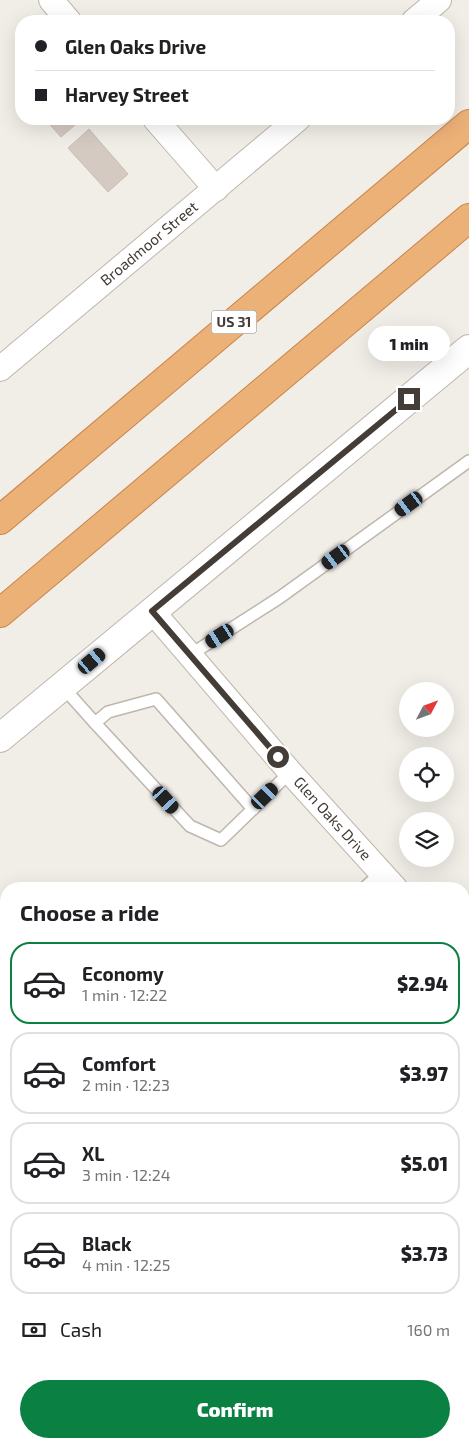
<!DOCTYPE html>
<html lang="en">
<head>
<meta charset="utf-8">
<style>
  body { margin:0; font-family:"Exo 2",sans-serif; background:#f6f6f6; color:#202124; height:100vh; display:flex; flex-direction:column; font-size:19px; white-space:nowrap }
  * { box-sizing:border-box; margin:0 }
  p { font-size:16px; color:#757577 }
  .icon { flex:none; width:28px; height:28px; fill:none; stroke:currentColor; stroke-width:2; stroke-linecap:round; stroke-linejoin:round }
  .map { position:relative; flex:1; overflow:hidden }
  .panel { position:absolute; left:0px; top:882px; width:470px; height:566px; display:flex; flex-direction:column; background:#fff; border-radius:20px 20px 0 0; box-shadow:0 5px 20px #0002 }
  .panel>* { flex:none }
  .top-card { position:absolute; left:15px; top:15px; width:440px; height:110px; border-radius:20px; box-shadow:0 5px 20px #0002; display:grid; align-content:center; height:110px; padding:0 20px; background:#fff }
  .needle { width:32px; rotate:49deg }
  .tools { position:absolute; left:399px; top:682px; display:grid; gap:10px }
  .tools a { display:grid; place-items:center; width:55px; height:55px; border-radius:50%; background:#fff; box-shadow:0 5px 20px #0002; font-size:25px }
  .end { position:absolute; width:22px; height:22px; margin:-11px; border:6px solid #443d37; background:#fff; box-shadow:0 0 0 2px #fff }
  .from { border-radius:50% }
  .bubble { position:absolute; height:35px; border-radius:18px; background:#fff; box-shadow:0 5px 20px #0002; font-size:16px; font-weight:800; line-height:35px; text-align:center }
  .car { position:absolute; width:15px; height:30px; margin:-15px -8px; border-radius:6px; box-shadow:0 0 4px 1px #0007; background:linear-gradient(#222 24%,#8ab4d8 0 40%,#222 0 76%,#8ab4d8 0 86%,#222 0) }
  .top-card b { display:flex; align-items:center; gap:18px; height:48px; font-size:19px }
  .top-card b+b { border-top:1px solid #e0e0e0 }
  .top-card i { width:12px; height:12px; background:#202124 }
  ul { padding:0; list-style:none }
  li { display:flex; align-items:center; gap:15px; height:82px; margin:0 10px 8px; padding:0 10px; border:2px solid #e0e0e0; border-radius:20px }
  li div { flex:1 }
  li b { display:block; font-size:19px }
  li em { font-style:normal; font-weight:800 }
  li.active { border-color:#0b8043 }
  li>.icon { width:45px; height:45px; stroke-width:1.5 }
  h2 { padding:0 20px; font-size:22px; line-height:60px }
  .pay { display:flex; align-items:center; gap:12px; height:55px; padding:0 20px; font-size:19px }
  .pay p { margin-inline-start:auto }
  .action { display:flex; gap:10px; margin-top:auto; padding:10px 20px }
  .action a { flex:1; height:58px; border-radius:30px; background:#0b8043; color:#fff; font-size:20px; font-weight:800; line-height:58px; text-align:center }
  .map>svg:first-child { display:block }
</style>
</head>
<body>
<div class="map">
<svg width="469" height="1448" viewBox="0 0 469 1448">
  <rect width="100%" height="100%" fill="#f1ede7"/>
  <g fill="#e3e0df">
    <path d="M0,1110L6,1118V1211L0,1203Z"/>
    <path d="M6,1262V1428L0,1433V1267Z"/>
  </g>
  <g fill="#d5cac1" stroke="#cbbdb2">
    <path d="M45,119H82L61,137Z"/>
    <path d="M89,129L128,174L108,192L68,148Z"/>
    <path d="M469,1204V1273L464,1277V1208Z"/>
    <path d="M237,1442H296L297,1448H238Z"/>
  </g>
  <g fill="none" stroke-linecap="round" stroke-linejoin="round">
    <g stroke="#bfb6ae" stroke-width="14">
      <g id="service">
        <path d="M190,655L279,598L469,461"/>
        <path d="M62,686L95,723L108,712L156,699L253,809L290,772"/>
        <path d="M95,723L190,826L221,840L253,809"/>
        <path d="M363,889L381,873"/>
        <path d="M464,955L469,946"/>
        <path d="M464,1142L469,1137"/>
        <path d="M0,1152L6,1159"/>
        <path d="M0,1310L6,1305"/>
        <path d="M0,1388L6,1382"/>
        <path d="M464,1418L469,1422"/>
        <path d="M135,1442L140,1448"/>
        <path d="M183,1442L187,1448"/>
        <path d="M357,1442L362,1448"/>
        <path d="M105,1448L111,1442"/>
      </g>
    </g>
    <g stroke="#bfb6ae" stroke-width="26">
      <g id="minor">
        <path d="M51,0L69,21"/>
        <path d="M414,21L439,0"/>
        <path d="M155,119L216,189"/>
        <path id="s1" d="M0,369L298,119"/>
        <path id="s2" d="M152,611L290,772L396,889"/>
        <path d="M464,965L469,971"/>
      </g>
    </g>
    <g stroke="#bfb6ae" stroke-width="30">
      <path id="tertiary" d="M0,738L469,349"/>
    </g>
    <g stroke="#ca8449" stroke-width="30">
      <g id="motorway">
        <path d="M0,520L469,124"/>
        <path d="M0,613L469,218"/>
      </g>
    </g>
    <use href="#service" stroke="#fff" stroke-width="11"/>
    <use href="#minor" stroke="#fff" stroke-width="24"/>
    <use href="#tertiary" stroke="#fff" stroke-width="28"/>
    <use href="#motorway" stroke="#ecb177" stroke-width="28"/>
  </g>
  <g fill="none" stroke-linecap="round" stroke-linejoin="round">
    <path stroke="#443d37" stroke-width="6" d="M278,757L152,611L409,399"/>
  </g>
  <g text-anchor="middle" stroke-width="4" stroke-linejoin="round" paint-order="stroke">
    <rect fill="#fff" stroke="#7c7773" stroke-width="1" x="211.5" y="310.5" width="45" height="23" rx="4"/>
    <g font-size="14" font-weight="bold" fill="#443d37">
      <text x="234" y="327">US 31</text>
    </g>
    <g font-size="15" fill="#443d37" stroke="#fff">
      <text dy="5" stroke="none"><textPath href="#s1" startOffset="195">Broadmoor Street</textPath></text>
      <text dy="5" stroke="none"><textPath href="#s2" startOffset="275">Glen Oaks Drive</textPath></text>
    </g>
  </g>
</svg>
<div class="tools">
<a><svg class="needle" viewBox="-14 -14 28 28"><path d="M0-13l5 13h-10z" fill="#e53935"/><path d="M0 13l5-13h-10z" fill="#757577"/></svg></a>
<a><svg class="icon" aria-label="locate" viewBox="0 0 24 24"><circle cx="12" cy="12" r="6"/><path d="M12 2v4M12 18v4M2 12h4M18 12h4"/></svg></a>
<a><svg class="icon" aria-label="layers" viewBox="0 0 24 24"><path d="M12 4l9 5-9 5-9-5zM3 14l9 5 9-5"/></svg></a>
</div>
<i class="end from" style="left:278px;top:757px"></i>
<i class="end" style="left:409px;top:399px"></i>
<div class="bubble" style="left:368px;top:326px;width:82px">1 min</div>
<i class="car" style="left:409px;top:504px;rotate:234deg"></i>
<i class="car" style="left:336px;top:557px;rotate:234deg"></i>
<i class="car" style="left:220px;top:636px;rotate:237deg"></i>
<i class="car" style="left:92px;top:661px;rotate:50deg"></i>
<i class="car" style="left:265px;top:796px;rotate:46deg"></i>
<i class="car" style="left:166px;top:800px;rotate:138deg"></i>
<div class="top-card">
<b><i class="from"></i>Glen Oaks Drive</b>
<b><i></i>Harvey Street</b>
</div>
<section class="panel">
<h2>Choose a ride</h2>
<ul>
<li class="active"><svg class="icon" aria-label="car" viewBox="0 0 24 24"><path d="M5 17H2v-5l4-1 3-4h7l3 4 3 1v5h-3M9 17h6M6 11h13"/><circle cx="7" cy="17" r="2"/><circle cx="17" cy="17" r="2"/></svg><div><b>Economy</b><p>1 min · 12:22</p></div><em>$2.94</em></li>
<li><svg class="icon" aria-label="car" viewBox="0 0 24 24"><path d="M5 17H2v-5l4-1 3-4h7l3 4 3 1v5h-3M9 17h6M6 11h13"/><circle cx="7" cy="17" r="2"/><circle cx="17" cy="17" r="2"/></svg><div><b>Comfort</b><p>2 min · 12:23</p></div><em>$3.97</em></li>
<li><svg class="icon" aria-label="car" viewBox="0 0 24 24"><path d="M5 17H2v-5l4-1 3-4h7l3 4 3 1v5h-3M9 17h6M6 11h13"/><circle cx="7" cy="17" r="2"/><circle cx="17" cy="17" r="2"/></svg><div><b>XL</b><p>3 min · 12:24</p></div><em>$5.01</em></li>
<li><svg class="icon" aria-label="car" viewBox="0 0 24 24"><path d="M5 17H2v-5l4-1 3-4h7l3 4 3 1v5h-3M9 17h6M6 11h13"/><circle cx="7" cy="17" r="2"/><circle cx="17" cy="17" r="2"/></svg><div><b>Black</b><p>4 min · 12:25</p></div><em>$3.73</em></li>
</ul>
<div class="pay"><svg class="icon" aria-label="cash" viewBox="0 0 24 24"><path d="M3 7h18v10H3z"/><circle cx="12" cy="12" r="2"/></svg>Cash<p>160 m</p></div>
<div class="action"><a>Confirm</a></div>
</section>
</div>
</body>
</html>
